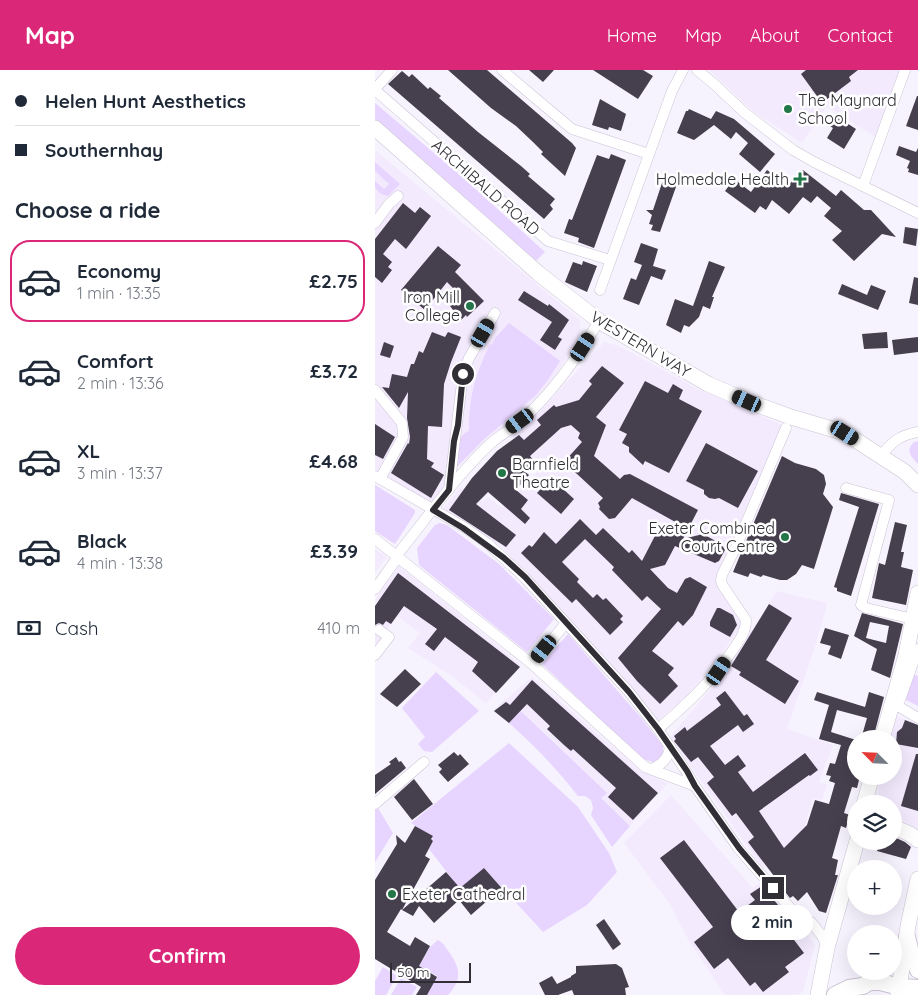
<!DOCTYPE html>
<html lang="en">
<head>
<meta charset="utf-8">
<style>
  body { margin:0; font-family:Quicksand,sans-serif; background:#f2f2f3; color:#1f2937; height:100vh; display:flex; flex-direction:column; font-size:19px; white-space:nowrap }
  * { box-sizing:border-box; margin:0 }
  p { font-size:16px; color:#747a83 }
  .icon { flex:none; width:28px; height:28px; fill:none; stroke:currentColor; stroke-width:2; stroke-linecap:round; stroke-linejoin:round }
  .map { position:relative; flex:1; overflow:hidden }
  .panel { display:flex; flex-direction:column; background:#fff; width:375px }
  .panel>* { flex:none }
  .guide { display:grid; align-content:center; height:110px; padding:0 15px; background:#fff }
  .needle { width:32px; rotate:294deg }
  .controls { position:absolute; left:472px; top:660px; display:grid; gap:10px }
  .controls a { display:grid; place-items:center; width:55px; height:55px; border-radius:50%; background:#fff; box-shadow:0 5px 20px #0002; font-size:25px }
  .scale { position:absolute; left:15px; bottom:12px; width:81px; box-sizing:border-box; padding-left:5px; border:2px solid #312e35; border-top:0; font-size:14px; line-height:18px; white-space:nowrap; color:#312e35; -webkit-text-stroke:4px #fff; paint-order:stroke }
  .end { position:absolute; width:22px; height:22px; margin:-11px; border:6px solid #312e35; background:#fff; box-shadow:0 0 0 2px #fff }
  .from { border-radius:50% }
  .bubble { position:absolute; height:35px; border-radius:18px; background:#fff; box-shadow:0 5px 20px #0002; font-size:16px; font-weight:700; line-height:35px; text-align:center }
  .car { position:absolute; width:15px; height:30px; margin:-15px -8px; border-radius:6px; box-shadow:0 0 4px 1px #0007; background:linear-gradient(#222 24%,#8ab4d8 0 40%,#222 0 76%,#8ab4d8 0 86%,#222 0) }
  .guide b { display:flex; align-items:center; gap:18px; height:48px; font-size:19px }
  .guide b+b { border-top:1px solid #e0e1e3 }
  .guide i { width:12px; height:12px; background:#1f2937 }
  ul { padding:0; list-style:none }
  li { display:flex; align-items:center; gap:15px; height:82px; margin:0 10px 8px; padding:0 5px; border:2px solid transparent; border-radius:20px }
  li div { flex:1 }
  li b { display:block; font-size:19px }
  li em { font-style:normal; font-weight:700 }
  li.active { border-color:#db2777 }
  li>.icon { width:45px; height:45px; stroke-width:1.5 }
  h2 { padding:0 15px; font-size:22px; line-height:60px }
  .pay { display:flex; align-items:center; gap:12px; height:55px; padding:0 15px; font-size:19px }
  .pay p { margin-inline-start:auto }
  .button { display:flex; gap:10px; margin-top:auto; padding:10px 15px }
  .button a { flex:1; height:58px; border-radius:30px; background:#db2777; color:#fff; font-size:20px; font-weight:700; line-height:58px; text-align:center }
  header { display:flex; align-items:center; gap:30px; box-sizing:border-box; height:70px; padding:0 25px; background:#db2777; color:#fff }
  header strong { font-size:24px }
  nav { display:flex; gap:28px; margin-inline-start:auto; font-size:18px }
  main { display:flex; flex:1; min-height:0 }
  .map>svg:first-child { display:block }
</style>
</head>
<body>
<header>
<strong>Map</strong>
<nav><a>Home</a><a>Map</a><a>About</a><a>Contact</a></nav>
</header>
<main>
<section class="panel">
<div class="guide">
<b><i class="from"></i>Helen Hunt Aesthetics</b>
<b><i></i>Southernhay</b>
</div>
<h2>Choose a ride</h2>
<ul>
<li class="active"><svg class="icon" aria-label="car" viewBox="0 0 24 24"><path d="M5 17H2v-5l4-1 3-4h7l3 4 3 1v5h-3M9 17h6M6 11h13"/><circle cx="7" cy="17" r="2"/><circle cx="17" cy="17" r="2"/></svg><div><b>Economy</b><p>1 min · 13:35</p></div><em>£2.75</em></li>
<li><svg class="icon" aria-label="car" viewBox="0 0 24 24"><path d="M5 17H2v-5l4-1 3-4h7l3 4 3 1v5h-3M9 17h6M6 11h13"/><circle cx="7" cy="17" r="2"/><circle cx="17" cy="17" r="2"/></svg><div><b>Comfort</b><p>2 min · 13:36</p></div><em>£3.72</em></li>
<li><svg class="icon" aria-label="car" viewBox="0 0 24 24"><path d="M5 17H2v-5l4-1 3-4h7l3 4 3 1v5h-3M9 17h6M6 11h13"/><circle cx="7" cy="17" r="2"/><circle cx="17" cy="17" r="2"/></svg><div><b>XL</b><p>3 min · 13:37</p></div><em>£4.68</em></li>
<li><svg class="icon" aria-label="car" viewBox="0 0 24 24"><path d="M5 17H2v-5l4-1 3-4h7l3 4 3 1v5h-3M9 17h6M6 11h13"/><circle cx="7" cy="17" r="2"/><circle cx="17" cy="17" r="2"/></svg><div><b>Black</b><p>4 min · 13:38</p></div><em>£3.39</em></li>
</ul>
<div class="pay"><svg class="icon" aria-label="cash" viewBox="0 0 24 24"><path d="M3 7h18v10H3z"/><circle cx="12" cy="12" r="2"/></svg>Cash<p>410 m</p></div>
<div class="button"><a>Confirm</a></div>
</section>
<div class="map">
<svg width="543" height="925" viewBox="0 0 543 925">
  <rect width="100%" height="100%" fill="#f7f3fe"/>
  <g fill="#f3eafe">
    <path d="M334,0H526L503,69L452,36L427,73L379,42Z"/>
    <path d="M0,80L205,250V264L177,312L134,356L85,394L57,433L0,399Z"/>
    <path d="M229,272L244,276L325,320L408,355L343,502L342,512L365,546V558L340,592L311,627L283,650L207,563L127,477L67,440L86,417L108,432L113,427L127,438L165,399L137,366L163,343Z"/>
    <path d="M0,479L12,487L0,503Z"/>
    <path d="M24,496L146,595L111,633L74,604L33,578L45,563L0,530Z"/>
    <path d="M402,521L451,533L452,535L439,580L412,659L458,675L444,712L452,714L447,730L438,728L430,756L419,767L420,769L410,779L387,797L295,667L346,607Z"/>
    <path d="M0,535L19,549L0,577Z"/>
    <path d="M157,607L264,700L293,713L255,756L226,728L231,722L147,641L134,653L117,641Z"/>
    <path d="M520,646L543,655V759L519,746V734H506L505,731L503,722L505,706H519V669H515Z"/>
    <path d="M296,725L378,818L388,810L440,875L428,922L422,925H350L314,871L294,833L249,773Z"/>
  </g>
  <g fill="#e7d4ff">
    <path d="M0,33L85,105L170,182L161,191L0,50Z"/>
    <path d="M0,92L25,114L13,126L6,124L0,118V111L9,119L14,114L0,101Z"/>
    <path d="M134,253L185,291L173,310L160,326L108,370L79,400C81,386 79,367 94,361C94,326 100,306 115,274L117,275L120,268Z"/>
    <path d="M543,371V394C536,386 530,381 539,372Z"/>
    <path d="M0,415L40,440V443L20,474L0,461Z"/>
    <path d="M65,453L72,455L124,494L179,549L152,582L44,495L42,478L60,455Z"/>
    <path d="M193,564L267,649L288,676V685L285,690L278,692L267,689L167,594Z"/>
    <path d="M61,602L104,641L57,682L49,681L43,674L50,667L27,638Z"/>
    <path d="M537,604L543,606V636L529,629Z"/>
    <path d="M146,641L232,723L226,728L255,756L237,777L216,745L218,738L216,730L210,726H203C182,699 160,676 134,653Z"/>
    <path d="M134,673L203,737L234,783L242,802L212,835L168,862L109,798L82,821L81,814L54,779L58,771L57,768L43,760L44,758L36,753Z"/>
    <path d="M3,738L18,763L0,792V740Z"/>
    <path d="M63,870C69,873 70,877 74,882C85,898 88,909 73,925H52L62,906L55,902L53,905L42,899L55,877Z"/>
    <path d="M8,897L22,906L11,925H0V911Z"/>
    <path d="M26,908L42,917L37,925H16Z"/>
  </g>
  <g fill="#463f4e" fill-rule="evenodd">
    <path d="M73,0H112L197,73L201,78L190,106L166,84L168,82L159,73L141,56L116,38Z"/>
    <path d="M154,0H179L168,12Z"/>
    <path d="M218,0H268L278,6L263,29Z"/>
    <path d="M431,0H483L474,7L476,11L447,33L426,4Z"/>
    <path d="M27,1L34,7L37,4L53,19L55,17L66,26L64,28L103,62L146,96L155,104L153,106L180,129L175,135L178,139L169,149L13,14Z"/>
    <path d="M542,26H543V60L531,56Z"/>
    <path d="M225,29L251,44L246,61L234,57L233,60L217,55Z"/>
    <path d="M314,39L336,49L341,41L359,49L400,84L385,102L364,84L373,73L361,62L356,69L339,55L319,70L302,63L311,41H313Z"/>
    <path d="M461,46L481,59L469,79L452,68L458,58L455,56Z"/>
    <path d="M524,76L541,82L543,78V105L533,102L534,99L532,98L535,91L521,85Z"/>
    <path d="M236,84L251,90L219,178L203,172L204,168L189,163L194,149L197,150L222,85L234,89Z"/>
    <path d="M392,100L413,115L428,100L461,126L466,120L489,140H496L521,167L507,164L479,191L457,170L467,161L449,146L456,138L442,126L436,133L428,127L414,144L397,130L391,140L385,136L380,143L350,121L359,109L376,122Z"/>
    <path d="M288,110L302,114L285,162L276,160L278,155L274,154L277,145L271,140H278Z"/>
    <path d="M28,133L40,143L45,137L56,146L31,179L20,169L8,184L17,192L13,197L17,200L7,213L0,207V169Z"/>
    <path d="M530,157L543,159L541,176L528,173Z"/>
    <path d="M266,173L283,179L278,196L291,200L287,210L276,206L264,235L248,229L256,208L261,210L267,195L259,192Z"/>
    <path d="M63,176L86,195L80,202L109,231L92,247L91,245L86,250L75,236L86,226L72,212L50,240L26,220Z"/>
    <path d="M208,191L222,196L212,222L190,212L198,192L207,195Z"/>
    <path d="M334,191L350,197L337,227H339L335,239L328,236L324,247L314,257L309,255L306,263L291,255L300,229L318,236Z"/>
    <path d="M539,207L543,208V235L534,233Z"/>
    <path d="M467,214L492,225L496,215L511,221L503,240L463,224Z"/>
    <path d="M149,221L173,236L174,234L194,250L183,267L187,269L180,280L165,270L177,252L143,230Z"/>
    <path d="M57,262L70,267L73,262L86,267L76,292L69,314L67,357L53,356L52,389L59,393L56,397L69,405L56,428L16,403L33,373L34,374L35,367L32,348L33,322L24,338L7,317L14,318L17,304L32,307L36,294H39L44,281L48,283Z"/>
    <path d="M512,262L513,278L489,279L487,264Z"/>
    <path d="M543,267V282L519,285L517,270Z"/>
    <path d="M9,272L19,276L15,288L5,285Z"/>
    <path d="M227,296L249,313L221,347L231,355L219,386L245,409L249,405L255,404L323,440L308,469L328,464L346,474L350,480L344,491L340,493L300,476L290,495L275,499L293,518L302,523L310,509L315,507L332,517L318,545L308,556L303,551L277,581L299,598L293,605L303,616L285,634L262,611L243,588L286,539L272,526L267,531L237,500L239,497L210,469L187,492L204,509L202,512L218,528L222,524L228,530L231,528L248,546L245,549L248,552L235,565L201,529L197,533L146,483L154,475L157,477L169,462L181,474L205,449L221,465L228,458L254,483L257,480L267,491L284,458L304,454L257,428L240,448L234,449L224,439L225,437L223,433L228,428L189,392L207,372L203,368L205,363L196,355L186,358L155,386L159,391L149,401L154,405L141,420L153,430L146,439L155,448L150,454L113,422L101,434L141,465L131,477L74,440L97,408L122,381L144,365L149,370L166,355L162,350L179,335L181,337L204,330L217,314L214,311Z"/>
    <path d="M270,311L293,323L298,314L308,320L304,329L327,341L294,403L270,391L268,395L254,382V377L247,373L252,364L244,360Z"/>
    <path d="M0,354L20,367L8,389L0,385Z"/>
    <path d="M331,373L383,401L363,438L344,428L340,429L334,428L329,424V420L311,411Z"/>
    <path d="M407,386L420,393L441,399L449,405L451,414L448,424L458,437L439,499L427,495L421,504L412,510H405L388,505L386,507L375,503L373,507L358,502Z"/>
    <path d="M176,408L199,429L186,444L162,423Z"/>
    <path d="M466,423L504,434L476,526L462,521V518L459,517L484,437L464,430Z"/>
    <path d="M520,452L532,455L526,482H529L526,497L538,500L531,535L497,528L504,493L510,495Z"/>
    <path d="M23,503L145,597L121,623L97,601L103,592L70,567L59,581L50,574L62,559L29,536L16,554L11,551L8,555L4,553L0,555V536Z"/>
    <path d="M394,534L417,548L391,590L424,611L410,634L364,605L366,602L356,596Z"/>
    <path d="M342,538H345L358,545L362,555L355,567L335,556V552Z"/>
    <path d="M487,543L528,554L515,608L496,600L502,579L479,566ZM495,552L514,556L511,573L491,568Z"/>
    <path d="M450,558L474,565L466,589L453,584L456,576L445,573Z"/>
    <path d="M30,599L46,614L22,637L5,624Z"/>
    <path d="M157,610L283,723L258,750L233,727L241,718L198,679L196,681L189,675L172,659L175,656L152,634L134,653L119,641L131,632L135,635Z"/>
    <path d="M350,621L369,646L372,644L379,654L368,662L363,655L335,676L350,695L363,685L371,696L363,702L378,722L430,683L443,700L435,706L434,705L384,741L409,778L432,755L440,730L454,734L460,713L454,711L456,706L451,705L455,693L460,694L466,675L444,669L454,635L439,630L442,622L490,637L494,622L509,627L498,669H486L492,648L462,640L456,662L481,670V706H485L482,718L477,717L469,743L475,745L471,758L466,756L457,788L463,790L460,805H463L451,843L444,841L432,822L423,831L418,826L415,828L398,807L399,806L373,772L379,767L361,743L357,746L332,713L339,707L323,687L316,692L299,671L301,669L299,666L310,657L312,661L346,635L341,628Z"/>
    <path d="M530,650L543,655V678L521,674L522,662L527,658Z"/>
    <path d="M79,682L83,686L85,684L94,694L73,712L64,702L67,699L63,695Z"/>
    <path d="M541,684H543V741L526,736Z"/>
    <path d="M21,687L24,692L26,691L31,698L0,724V705L16,694L14,692Z"/>
    <path d="M39,709L58,734L37,750L19,727Z"/>
    <path d="M40,756L58,766L56,769L58,771L50,786L55,789L27,840L26,839L12,862L35,876L40,867L55,876L44,896L62,907L52,925H41L46,917L0,889V810L22,774L21,765L30,773Z"/>
    <path d="M519,767L530,772L536,777L531,789L502,781L504,775L510,771H519Z"/>
    <path d="M309,770L364,842L380,830L375,824L387,816L404,836L397,841L429,883L410,897L414,902L388,922L380,912L375,916L353,888L339,899L319,872L338,857L285,788Z"/>
    <path d="M109,798L132,824L125,830L120,824L96,845L84,830L59,853L44,836L38,846L27,840L71,802L85,818Z"/>
    <path d="M229,849L246,874L238,880L221,855Z"/>
    <path d="M241,894L247,898L254,917L250,918L251,925H199L197,920L183,925H170L164,913L177,906L182,914L196,907V906L201,903V896Z"/>
  </g>
  <g fill="none" stroke-linecap="round" stroke-linejoin="round">
    <g stroke="#cbc3d4" stroke-width="11">
      <g id="street">
        <path d="M127,0L197,59L274,84"/>
        <path d="M322,0L338,13L370,43L418,80L439,92L543,143"/>
        <path d="M0,19L17,0"/>
        <path d="M0,20L173,171L235,190"/>
        <path d="M488,116L530,0"/>
        <path d="M0,153L14,134L23,126"/>
        <path d="M225,220L297,21L308,0"/>
        <path d="M0,320L27,353L28,367L5,409"/>
        <path d="M506,387C515,372 526,365 543,362"/>
        <path d="M0,406L89,457L112,473L149,507L254,622L283,659L311,701L320,716L363,778L418,841L437,853L447,866L452,877"/>
        <path d="M471,418L514,430L486,535L491,538L538,549"/>
        <path d="M74,420L88,304L94,288L120,243"/>
        <path d="M0,469L157,594L270,697L320,716"/>
        <path d="M0,519L20,491L22,485C52,448 80,407 115,374C125,365 137,359 146,351C177,323 203,287 224,251"/>
        <path d="M0,585L14,567L4,560"/>
        <path d="M157,594L191,553"/>
        <path d="M525,630L543,579"/>
        <path d="M517,636H523L543,648"/>
        <path d="M283,659C311,635 337,611 357,581C364,571 371,562 371,550L348,516L346,511L347,505L361,477L411,358"/>
        <path d="M276,699C287,695 294,688 295,676"/>
        <path d="M0,734L49,692"/>
      </g>
    </g>
    <g stroke="#cbc3d4" stroke-width="16">
      <g id="secondary">
        <path d="M0,58L163,203L224,251L333,314L372,331L416,347L470,363L530,402L543,415"/>
        <path d="M507,669L531,585L543,523"/>
        <path d="M489,734L497,706"/>
        <path d="M519,757L535,764L543,770"/>
        <path d="M443,925L452,878L482,771"/>
        <path d="M523,925L533,856L543,809"/>
      </g>
    </g>
    <g stroke="#cbc3d4" stroke-width="18">
      <g id="primary">
        <path d="M532,867L536,883L543,900"/>
        <path d="M460,925L474,918L488,916L494,912H505L525,917L543,918"/>
      </g>
    </g>
    <use href="#street" stroke="#fff" stroke-width="10"/>
    <use href="#secondary" stroke="#fff" stroke-width="15"/>
    <use href="#primary" stroke="#fff" stroke-width="16"/>
  </g>
  <g fill="none" stroke-linecap="round" stroke-linejoin="round">
    <path stroke="#312e35" stroke-width="6" d="M88,304L83,355L79,371L74,420L58,440L88,458L129,488L150,507L254,622L283,659L312,701L320,716L364,778L398,818"/>
  </g>
  <g fill="#227648" stroke="#fff" stroke-width="2">
    <circle cx="413" cy="39" r="5"/>
    <path d="M422.5 101.5h5v5h5v5h-5v5h-5v-5h-5v-5h5z"/>
    <circle cx="95" cy="236" r="5"/>
    <circle cx="127" cy="403" r="5"/>
    <circle cx="410" cy="467" r="5"/>
    <circle cx="17" cy="824" r="5"/>
  </g>
  <g text-anchor="middle" stroke-width="5" stroke-linejoin="round" paint-order="stroke">
    <g font-size="16" fill="#312e35" stroke="#fff" text-anchor="start">
      <text x="423" y="36">The Maynard<tspan x="423" dy="18">School</tspan></text>
      <text x="414" y="115" text-anchor="end">Holmedale Health</text>
      <text x="85" y="233" text-anchor="end">Iron Mill<tspan x="85" dy="18">College</tspan></text>
      <text x="137" y="400">Barnfield<tspan x="137" dy="18">Theatre</tspan></text>
      <text x="400" y="464" text-anchor="end">Exeter Combined<tspan x="400" dy="18">Court Centre</tspan></text>
      <text x="27" y="830">Exeter Cathedral</text>
    </g>
    <g font-size="16" fill="#312e35" stroke="#fff">
      <text transform="translate(111 117) rotate(41)" y="6">ARCHIBALD ROAD</text>
      <text transform="translate(266 274) rotate(31)" y="6">WESTERN WAY</text>
    </g>
  </g>
</svg>
<div class="controls">
<a><svg class="needle" viewBox="-14 -14 28 28"><path d="M0-13l5 13h-10z" fill="#e53935"/><path d="M0 13l5-13h-10z" fill="#747a83"/></svg></a>
<a><svg class="icon" aria-label="layers" viewBox="0 0 24 24"><path d="M12 4l9 5-9 5-9-5zM3 14l9 5 9-5"/></svg></a>
<a>+</a>
<a>−</a>
</div>
<div class="scale">50 m</div>
<i class="end from" style="left:88px;top:304px"></i>
<i class="end" style="left:398px;top:818px"></i>
<div class="bubble" style="left:356px;top:835px;width:82px">2 min</div>
<i class="car" style="left:108px;top:263px;rotate:30deg"></i>
<i class="car" style="left:208px;top:277px;rotate:33deg"></i>
<i class="car" style="left:372px;top:331px;rotate:294deg"></i>
<i class="car" style="left:145px;top:351px;rotate:234deg"></i>
<i class="car" style="left:470px;top:363px;rotate:123deg"></i>
<i class="car" style="left:169px;top:579px;rotate:219deg"></i>
<i class="car" style="left:344px;top:601px;rotate:34deg"></i>
</div>
</main>
</body>
</html>
